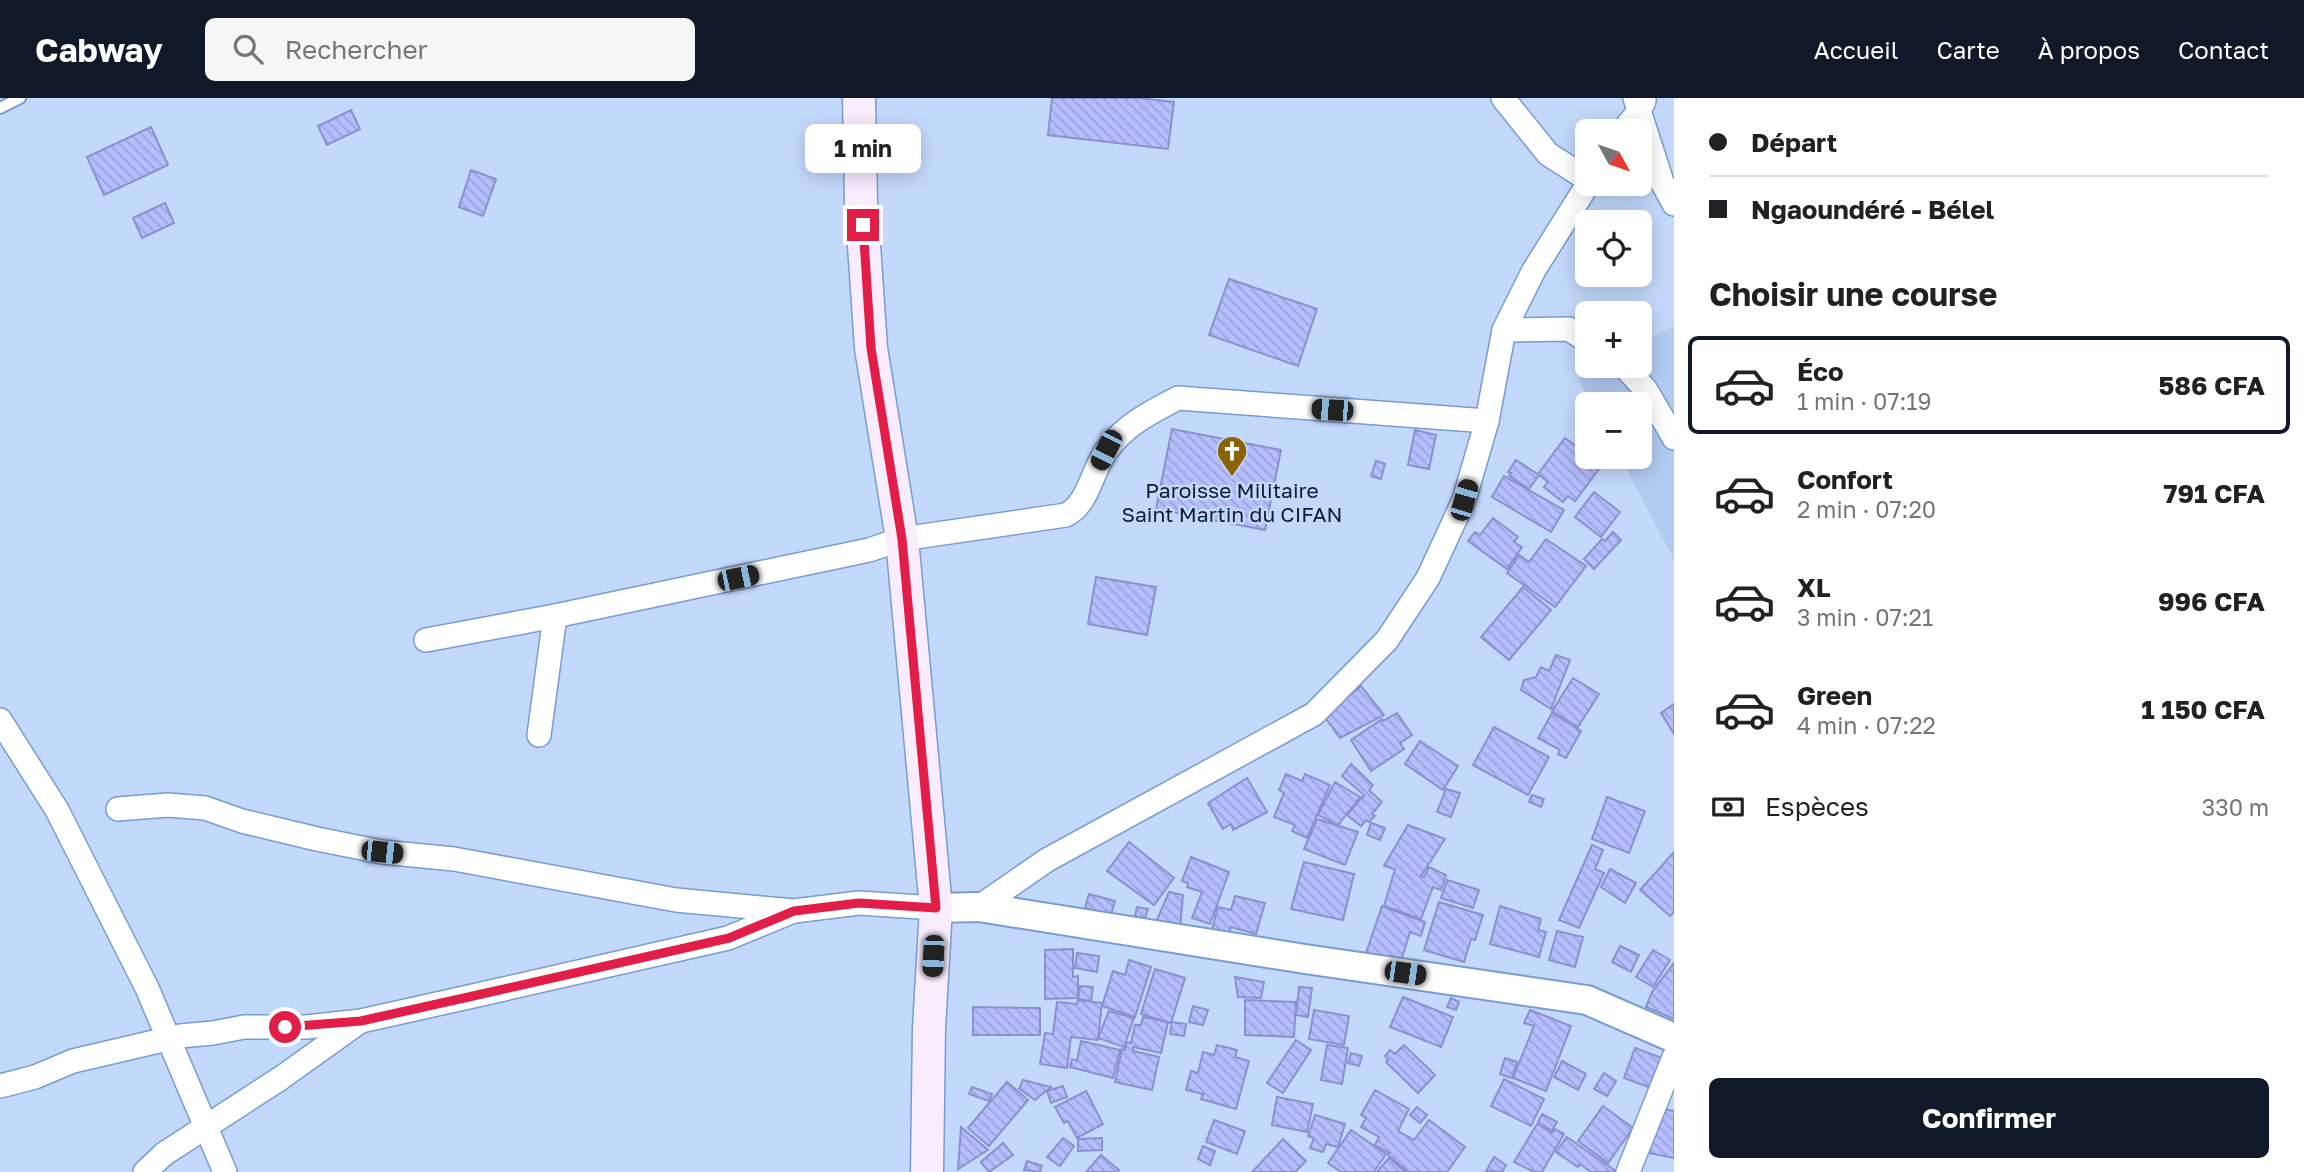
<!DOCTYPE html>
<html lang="fr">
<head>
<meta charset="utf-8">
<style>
  body { margin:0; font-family:"Golos Text",sans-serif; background:#f6f6f6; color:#202124; height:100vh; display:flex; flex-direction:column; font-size:26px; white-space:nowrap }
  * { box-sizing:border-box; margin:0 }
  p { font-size:23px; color:#757577 }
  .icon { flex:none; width:38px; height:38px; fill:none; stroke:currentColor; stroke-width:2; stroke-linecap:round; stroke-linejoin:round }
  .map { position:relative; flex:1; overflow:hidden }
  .side { display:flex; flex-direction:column; background:#fff; width:630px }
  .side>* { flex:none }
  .guide { display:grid; align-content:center; height:154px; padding:0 35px; background:#fff }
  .needle { width:46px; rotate:130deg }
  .fabs { position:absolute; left:1575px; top:21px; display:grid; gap:14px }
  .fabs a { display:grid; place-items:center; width:77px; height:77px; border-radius:10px; background:#fff; box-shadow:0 4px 18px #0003; font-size:35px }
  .end { position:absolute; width:32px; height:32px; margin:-16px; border:9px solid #e11d48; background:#fff; box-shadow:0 0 0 4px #fff }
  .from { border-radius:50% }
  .bubble { position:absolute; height:49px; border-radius:10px; background:#fff; box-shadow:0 4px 18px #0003; font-size:23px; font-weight:700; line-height:49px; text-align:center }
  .car { position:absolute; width:21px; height:42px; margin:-21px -10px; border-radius:9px; box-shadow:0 0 5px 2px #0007; background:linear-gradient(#222 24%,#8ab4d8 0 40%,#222 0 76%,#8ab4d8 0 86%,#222 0) }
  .guide b { display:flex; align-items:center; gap:24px; height:66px; font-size:26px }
  .guide b+b { border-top:2px solid #e0e0e0 }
  .guide i { width:18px; height:18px; background:#202124 }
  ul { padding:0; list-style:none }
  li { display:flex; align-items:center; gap:21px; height:98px; margin:0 14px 10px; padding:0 21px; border:4px solid transparent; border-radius:10px }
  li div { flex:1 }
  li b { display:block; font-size:26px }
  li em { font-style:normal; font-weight:700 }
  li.on { border-color:#111827 }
  li>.icon { width:63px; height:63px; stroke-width:1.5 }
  h2 { padding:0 35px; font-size:32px; line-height:84px }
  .pay { display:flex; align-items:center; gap:18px; height:77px; padding:0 35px; font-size:26px }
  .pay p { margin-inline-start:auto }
  .button { display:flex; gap:14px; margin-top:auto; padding:14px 35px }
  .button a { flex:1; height:80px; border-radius:10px; background:#111827; color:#fff; font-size:28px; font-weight:700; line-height:80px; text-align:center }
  header { display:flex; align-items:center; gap:42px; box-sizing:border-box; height:98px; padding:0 35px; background:#111827; color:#fff }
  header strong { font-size:33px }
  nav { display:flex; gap:38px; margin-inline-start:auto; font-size:24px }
  .search { width:490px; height:63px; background:#f6f6f6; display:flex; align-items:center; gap:18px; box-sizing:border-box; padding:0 24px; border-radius:10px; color:#757577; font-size:26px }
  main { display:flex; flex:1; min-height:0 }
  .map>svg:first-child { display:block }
</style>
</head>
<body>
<header>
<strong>Cabway</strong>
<div class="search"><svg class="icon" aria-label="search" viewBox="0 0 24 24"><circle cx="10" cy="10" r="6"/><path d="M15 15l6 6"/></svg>Rechercher</div>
<nav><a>Accueil</a><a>Carte</a><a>À propos</a><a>Contact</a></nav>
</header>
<main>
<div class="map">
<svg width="1674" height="1074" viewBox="0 0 1674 1074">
  <defs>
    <pattern id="building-back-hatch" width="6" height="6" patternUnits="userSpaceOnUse" patternTransform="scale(1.75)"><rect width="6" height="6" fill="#b5bdfd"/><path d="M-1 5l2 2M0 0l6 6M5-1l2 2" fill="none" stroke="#9aa2d9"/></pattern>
  </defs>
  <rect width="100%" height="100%" fill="#c3d9fc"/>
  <path fill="#b3cbf1" d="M1674,228V462L1620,359H1640V306H1592L1578,280L1600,268H1640V246Z"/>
  <g fill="url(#building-back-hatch)" stroke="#8a90cd" stroke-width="2">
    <path d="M1052,0H1138L1174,4L1168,51L1048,37Z"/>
    <path d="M351,12L360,31L327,47L318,28Z"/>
    <path d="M151,29L168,67L104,97L87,59Z"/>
    <path d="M471,72L496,81L483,118L459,109Z"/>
    <path d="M165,105L174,125L142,140L133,120Z"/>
    <path d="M1229,181L1317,211L1298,268L1209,237Z"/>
    <path d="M1172,331L1281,352L1265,432L1156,411Z"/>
    <path d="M1415,332L1436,337L1429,371L1408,367Z"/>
    <path d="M1565,340L1576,348L1580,343L1587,348V359H1597L1595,362L1602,367L1575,403L1568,398L1563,404L1544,389L1548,384L1538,376Z"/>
    <path d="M1516,362L1539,377L1529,391L1509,378L1511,375L1508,374Z"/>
    <path d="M1376,363L1385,366L1381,381L1371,378Z"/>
    <path d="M1504,378L1564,412L1551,434L1492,399Z"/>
    <path d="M1594,394L1620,414L1601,439L1575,419Z"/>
    <path d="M1493,420L1518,439L1514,444L1522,449L1507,471L1468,443L1475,434L1480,437Z"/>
    <path d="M1613,434L1621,442L1594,471L1584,461L1602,441L1605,443Z"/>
    <path d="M1546,441L1586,468L1555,509L1507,475L1519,457L1529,464Z"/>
    <path d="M1096,479L1156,489L1147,537L1088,526Z"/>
    <path d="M1523,489L1551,512L1509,562L1481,539Z"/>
    <path d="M1556,557L1570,562L1551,611L1521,592L1524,582L1536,579L1541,569L1549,573Z"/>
    <path d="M1573,580L1599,596L1578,629L1552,613Z"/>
    <path d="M1361,588L1384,617L1340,640L1324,618Z"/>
    <path d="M1674,606V636L1661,615Z"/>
    <path d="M1397,615L1412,637L1400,645L1404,651L1371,673L1351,642L1382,621L1383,623Z"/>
    <path d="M1552,615L1581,633L1566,660L1558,656L1560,652L1538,640Z"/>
    <path d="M1494,629L1549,659L1528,697L1473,667Z"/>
    <path d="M1420,643L1458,668L1443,692L1405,666Z"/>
    <path d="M1351,666L1373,687L1369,692L1382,704L1372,716L1375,718L1369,724L1366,722L1361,728L1347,717L1364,697L1342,678Z"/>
    <path d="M1286,676L1302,683L1305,676L1330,687L1307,740L1292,733L1295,727L1274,719L1284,695L1279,692Z"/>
    <path d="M1247,680L1267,714L1233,732L1231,726L1223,731L1208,705Z"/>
    <path d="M1335,684L1360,699L1338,727L1318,717Z"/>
    <path d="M1446,691L1460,695L1451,719L1437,714Z"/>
    <path d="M1532,697L1544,701L1541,709L1529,704Z"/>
    <path d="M1607,699L1645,713L1629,755L1592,741Z"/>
    <path d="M1317,721L1358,734L1345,767L1304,751Z"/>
    <path d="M1371,725L1385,730L1380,742L1367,737Z"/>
    <path d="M1408,727L1445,741L1421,778L1424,779L1429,769L1446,777L1441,792L1433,789L1421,821L1384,808L1395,771L1384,768Z"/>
    <path d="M1129,744L1174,780L1154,807L1107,773Z"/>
    <path d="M1592,747L1603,752L1595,771L1604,775L1579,830L1559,822Z"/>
    <path d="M1674,754V814L1670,818L1640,792Z"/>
    <path d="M1191,759L1229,774L1210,826L1192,820L1202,794L1187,789L1188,785L1182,783Z"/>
    <path d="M1304,764L1354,776L1343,822L1291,811Z"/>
    <path d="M1610,771L1636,785L1625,805L1601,789Z"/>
    <path d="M1447,782L1479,792L1473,810L1441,800Z"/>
    <path d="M1169,794L1183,797L1180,831L1156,824Z"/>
    <path d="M1089,796L1115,803L1111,817L1085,810Z"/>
    <path d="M1235,798L1265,805L1256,836L1231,829L1228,839L1211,835L1218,809L1231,812Z"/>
    <path d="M1439,804L1483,817L1475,842L1471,841L1464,864L1424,852Z"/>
    <path d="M1382,808L1425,824L1421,838L1410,834L1400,866L1365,858Z"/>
    <path d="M1500,808L1541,821L1538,832L1546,834L1539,859L1490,846Z"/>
    <path d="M1137,809L1148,811L1145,820L1135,818Z"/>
    <path d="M1557,833L1583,839L1575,869L1549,862Z"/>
    <path d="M1620,848L1639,857L1631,874L1612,864Z"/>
    <path d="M1073,851V879L1078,878V900L1045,901V852Z"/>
    <path d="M1653,852L1670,862L1653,889L1636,879Z"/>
    <path d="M1077,855L1099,858L1097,874L1075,870Z"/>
    <path d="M1129,862L1151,869L1135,919L1102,908L1113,873L1125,877Z"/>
    <path d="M1674,865V921L1646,909L1652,894Z"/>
    <path d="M1155,871L1185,880L1171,925L1141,916Z"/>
    <path d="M1235,879L1264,884L1261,900L1238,899Z"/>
    <path d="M1080,888L1093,889L1091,903L1078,901Z"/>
    <path d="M1299,889L1312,890L1308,919L1296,917Z"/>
    <path d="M1403,899L1453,919L1441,949L1390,929Z"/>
    <path d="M1451,900L1459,904L1456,912L1447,909Z"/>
    <path d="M1078,902L1102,905L1098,942L1071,939L1067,970L1040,966L1045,935L1053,936L1057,904L1077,906Z"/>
    <path d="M1245,902L1296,904L1294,939L1245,937Z"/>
    <path d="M1193,908L1208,912L1203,927L1189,924Z"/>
    <path d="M973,909L1040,910V937H973Z"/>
    <path d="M1314,912L1349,918L1344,947L1309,941Z"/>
    <path d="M1530,912L1571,928L1546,993L1513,980L1534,928L1524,925Z"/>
    <path d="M1109,913L1134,920L1124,949L1098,940Z"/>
    <path d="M1143,919L1168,924L1161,955L1133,949V953L1159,959L1152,992L1115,984L1122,951L1125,952L1126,944L1131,945L1135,927H1141Z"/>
    <path d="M1172,924L1186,926L1184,938L1170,936Z"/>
    <path d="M1296,942L1311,952L1283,995L1267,985Z"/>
    <path d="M1081,943L1120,952L1113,980L1070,969L1072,961L1077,963Z"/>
    <path d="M1217,947L1237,952L1235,959L1249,963L1236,1011L1201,1001L1203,996L1186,992L1191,973L1198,975L1203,954L1214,957Z"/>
    <path d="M1327,947L1348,950L1342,986L1321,982Z"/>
    <path d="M1404,947L1435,977L1418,995L1386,964L1388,962L1385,958L1390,952L1395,956Z"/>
    <path d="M1635,950L1662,960L1651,990L1624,980Z"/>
    <path d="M1351,955L1362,958L1359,968L1348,965Z"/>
    <path d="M1505,960L1517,964L1512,980L1500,976Z"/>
    <path d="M1562,963L1586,976L1578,992L1554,979Z"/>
    <path d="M1604,975L1616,983L1607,998L1594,991Z"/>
    <path d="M1504,981L1544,1001L1531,1028L1491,1008Z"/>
    <path d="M1023,982L1051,989L1035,1002L1019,991Z"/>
    <path d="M1007,984L1028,1002L989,1048L968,1030Z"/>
    <path d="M1063,988L1067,999L1051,1005L1047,993Z"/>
    <path d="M972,989L992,996L989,1003L969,996Z"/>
    <path d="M1375,992L1409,1011L1398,1033L1414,1042L1429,1022L1465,1049L1447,1074H1408L1388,1057L1389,1055L1375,1047L1379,1039L1361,1029L1366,1020L1361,1017Z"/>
    <path d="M1086,993L1103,1026L1077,1040L1068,1023L1064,1025L1055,1009Z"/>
    <path d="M1277,999L1313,1006L1307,1034L1272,1027Z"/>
    <path d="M1603,1008L1633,1030L1608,1065L1578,1043Z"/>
    <path d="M1417,1009L1427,1017L1420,1025L1410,1017Z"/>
    <path d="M1656,1010L1674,1013V1060L1649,1055Z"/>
    <path d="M1542,1016L1557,1024L1552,1033L1538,1024Z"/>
    <path d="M1315,1017L1345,1026L1338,1049L1326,1046L1323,1054L1310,1050L1314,1040L1308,1038Z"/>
    <path d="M1214,1022L1245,1033L1237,1056L1206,1044Z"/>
    <path d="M1537,1026L1552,1035L1555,1031L1564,1036L1542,1074H1534L1514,1064Z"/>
    <path d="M961,1029L988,1052L958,1071Z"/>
    <path d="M1351,1032L1386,1056L1374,1074H1341L1328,1065Z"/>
    <path d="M1567,1039L1617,1074H1591L1580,1066L1578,1069L1556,1054Z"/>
    <path d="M1063,1040L1074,1048L1060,1068L1047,1059Z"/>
    <path d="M1102,1040V1052L1078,1053V1041Z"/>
    <path d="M1283,1041L1306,1063L1295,1074H1252Z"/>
    <path d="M1003,1045L1013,1057L989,1074L981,1064Z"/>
    <path d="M1203,1048L1215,1053L1210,1067L1198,1061Z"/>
    <path d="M1101,1057L1119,1072L1117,1074H1086Z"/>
    <path d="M1494,1059L1506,1067L1502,1074L1486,1073Z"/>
    <path d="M1389,1060L1406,1074H1377Z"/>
    <path d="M1027,1063L1042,1068L1040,1074L1024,1072Z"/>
  </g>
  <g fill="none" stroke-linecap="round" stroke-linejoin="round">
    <g stroke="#789bd2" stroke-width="14">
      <path id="service" d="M0,10L20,0"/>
    </g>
    <g stroke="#789bd2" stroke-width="26">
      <g id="minor">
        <path d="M1503,0L1548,56L1587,81"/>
        <path d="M1635,0L1662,84L1674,106"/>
        <path d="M1623,33L1639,13L1644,3"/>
        <path d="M1504,232L1569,231L1587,243"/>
        <path d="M1624,268L1646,292L1674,340"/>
        <path d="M426,542L555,518L869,452L902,441L1066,417C1089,406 1092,371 1107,352C1125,327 1151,314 1178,300L1487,323"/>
        <path d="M0,622L57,712L147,890L225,1074"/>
        <path d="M539,637L555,518"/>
        <path d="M118,711L168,707L205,710L242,723L317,741L382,754L454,761L676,802L794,813L859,805L936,810"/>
        <path d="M979,809L1047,762L1314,616L1387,542L1428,480L1464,402L1487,323L1504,232L1534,172L1588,86"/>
        <path d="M0,988L35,979L73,963L180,938L213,935L244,929H306L361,923L473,898L728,840L791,814"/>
        <path d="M145,1074L164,1056L281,980L358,925"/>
        <path d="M1628,1074L1674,959"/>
      </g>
    </g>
    <g stroke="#789bd2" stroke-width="32">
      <path id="tertiary" d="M936,810L979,809L1305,861L1587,902L1674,940"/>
    </g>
    <g stroke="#789bd2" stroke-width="35">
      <path id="secondary" d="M859,0L861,103L871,250L902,441L936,810L929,930L927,1074"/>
    </g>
    <use href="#service" stroke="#fff" stroke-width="10"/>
    <use href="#minor" stroke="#fff" stroke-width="23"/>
    <use href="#tertiary" stroke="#fff" stroke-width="28"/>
    <use href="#secondary" stroke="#f9ecfd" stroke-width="32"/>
  </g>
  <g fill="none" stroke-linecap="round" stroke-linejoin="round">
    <path stroke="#e11d48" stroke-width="9" d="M285,929L361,923L473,898L729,840L794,813L859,805L936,810L902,441L871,250L863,127"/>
  </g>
  <defs>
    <g id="church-pin" transform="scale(1.575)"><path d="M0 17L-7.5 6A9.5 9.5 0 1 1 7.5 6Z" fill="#8b6204" stroke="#c3d9fc"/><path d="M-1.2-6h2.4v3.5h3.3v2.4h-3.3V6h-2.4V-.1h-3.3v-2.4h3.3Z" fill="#fff"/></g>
  </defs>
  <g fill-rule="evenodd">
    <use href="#church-pin" x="1232" y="353"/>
  </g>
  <g text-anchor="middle" stroke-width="5" stroke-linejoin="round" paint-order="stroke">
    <g font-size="21" fill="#0e1c31" stroke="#c3d9fc">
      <text x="1232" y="400">Paroisse Militaire<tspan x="1232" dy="24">Saint Martin du CIFAN</tspan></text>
    </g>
  </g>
</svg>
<div class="fabs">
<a><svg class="needle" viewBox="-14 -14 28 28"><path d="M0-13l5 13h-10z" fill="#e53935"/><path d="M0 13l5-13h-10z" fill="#757577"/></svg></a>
<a><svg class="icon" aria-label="locate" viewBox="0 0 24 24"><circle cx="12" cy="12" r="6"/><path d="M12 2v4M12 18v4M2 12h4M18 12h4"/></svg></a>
<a>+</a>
<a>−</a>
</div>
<i class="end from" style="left:285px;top:929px"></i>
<i class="end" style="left:863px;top:127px"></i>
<div class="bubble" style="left:805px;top:26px;width:116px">1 min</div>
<i class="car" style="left:1332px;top:312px;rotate:274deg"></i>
<i class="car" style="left:1106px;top:352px;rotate:207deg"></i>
<i class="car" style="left:1464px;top:402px;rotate:16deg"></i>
<i class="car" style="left:738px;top:480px;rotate:78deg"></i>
<i class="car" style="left:382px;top:754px;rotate:96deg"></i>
<i class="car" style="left:933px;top:858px;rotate:183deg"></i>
<i class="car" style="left:1405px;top:875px;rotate:98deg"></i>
</div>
<section class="side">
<div class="guide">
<b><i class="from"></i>Départ</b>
<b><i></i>Ngaoundéré - Bélel</b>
</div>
<h2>Choisir une course</h2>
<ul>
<li class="on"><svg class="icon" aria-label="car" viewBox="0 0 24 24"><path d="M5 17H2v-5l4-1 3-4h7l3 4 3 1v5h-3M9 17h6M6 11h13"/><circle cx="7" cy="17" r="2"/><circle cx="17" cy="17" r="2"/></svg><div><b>Éco</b><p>1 min · 07:19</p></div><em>586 CFA</em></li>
<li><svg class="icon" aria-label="car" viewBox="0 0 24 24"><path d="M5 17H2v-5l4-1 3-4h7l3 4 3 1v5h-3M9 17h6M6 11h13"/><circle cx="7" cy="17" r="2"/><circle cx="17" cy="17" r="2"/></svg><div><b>Confort</b><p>2 min · 07:20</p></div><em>791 CFA</em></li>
<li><svg class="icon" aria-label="car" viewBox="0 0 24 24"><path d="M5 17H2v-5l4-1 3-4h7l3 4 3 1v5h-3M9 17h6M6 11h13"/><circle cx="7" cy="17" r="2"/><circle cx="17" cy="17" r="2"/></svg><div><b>XL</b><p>3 min · 07:21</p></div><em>996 CFA</em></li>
<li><svg class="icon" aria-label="car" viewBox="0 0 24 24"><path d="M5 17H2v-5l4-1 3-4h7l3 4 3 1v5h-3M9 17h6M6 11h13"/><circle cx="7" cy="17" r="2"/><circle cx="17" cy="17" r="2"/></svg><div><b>Green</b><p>4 min · 07:22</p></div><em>1 150 CFA</em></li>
</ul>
<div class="pay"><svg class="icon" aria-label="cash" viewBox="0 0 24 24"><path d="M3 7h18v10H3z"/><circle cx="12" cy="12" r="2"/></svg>Espèces<p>330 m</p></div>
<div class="button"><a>Confirmer</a></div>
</section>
</main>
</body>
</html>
